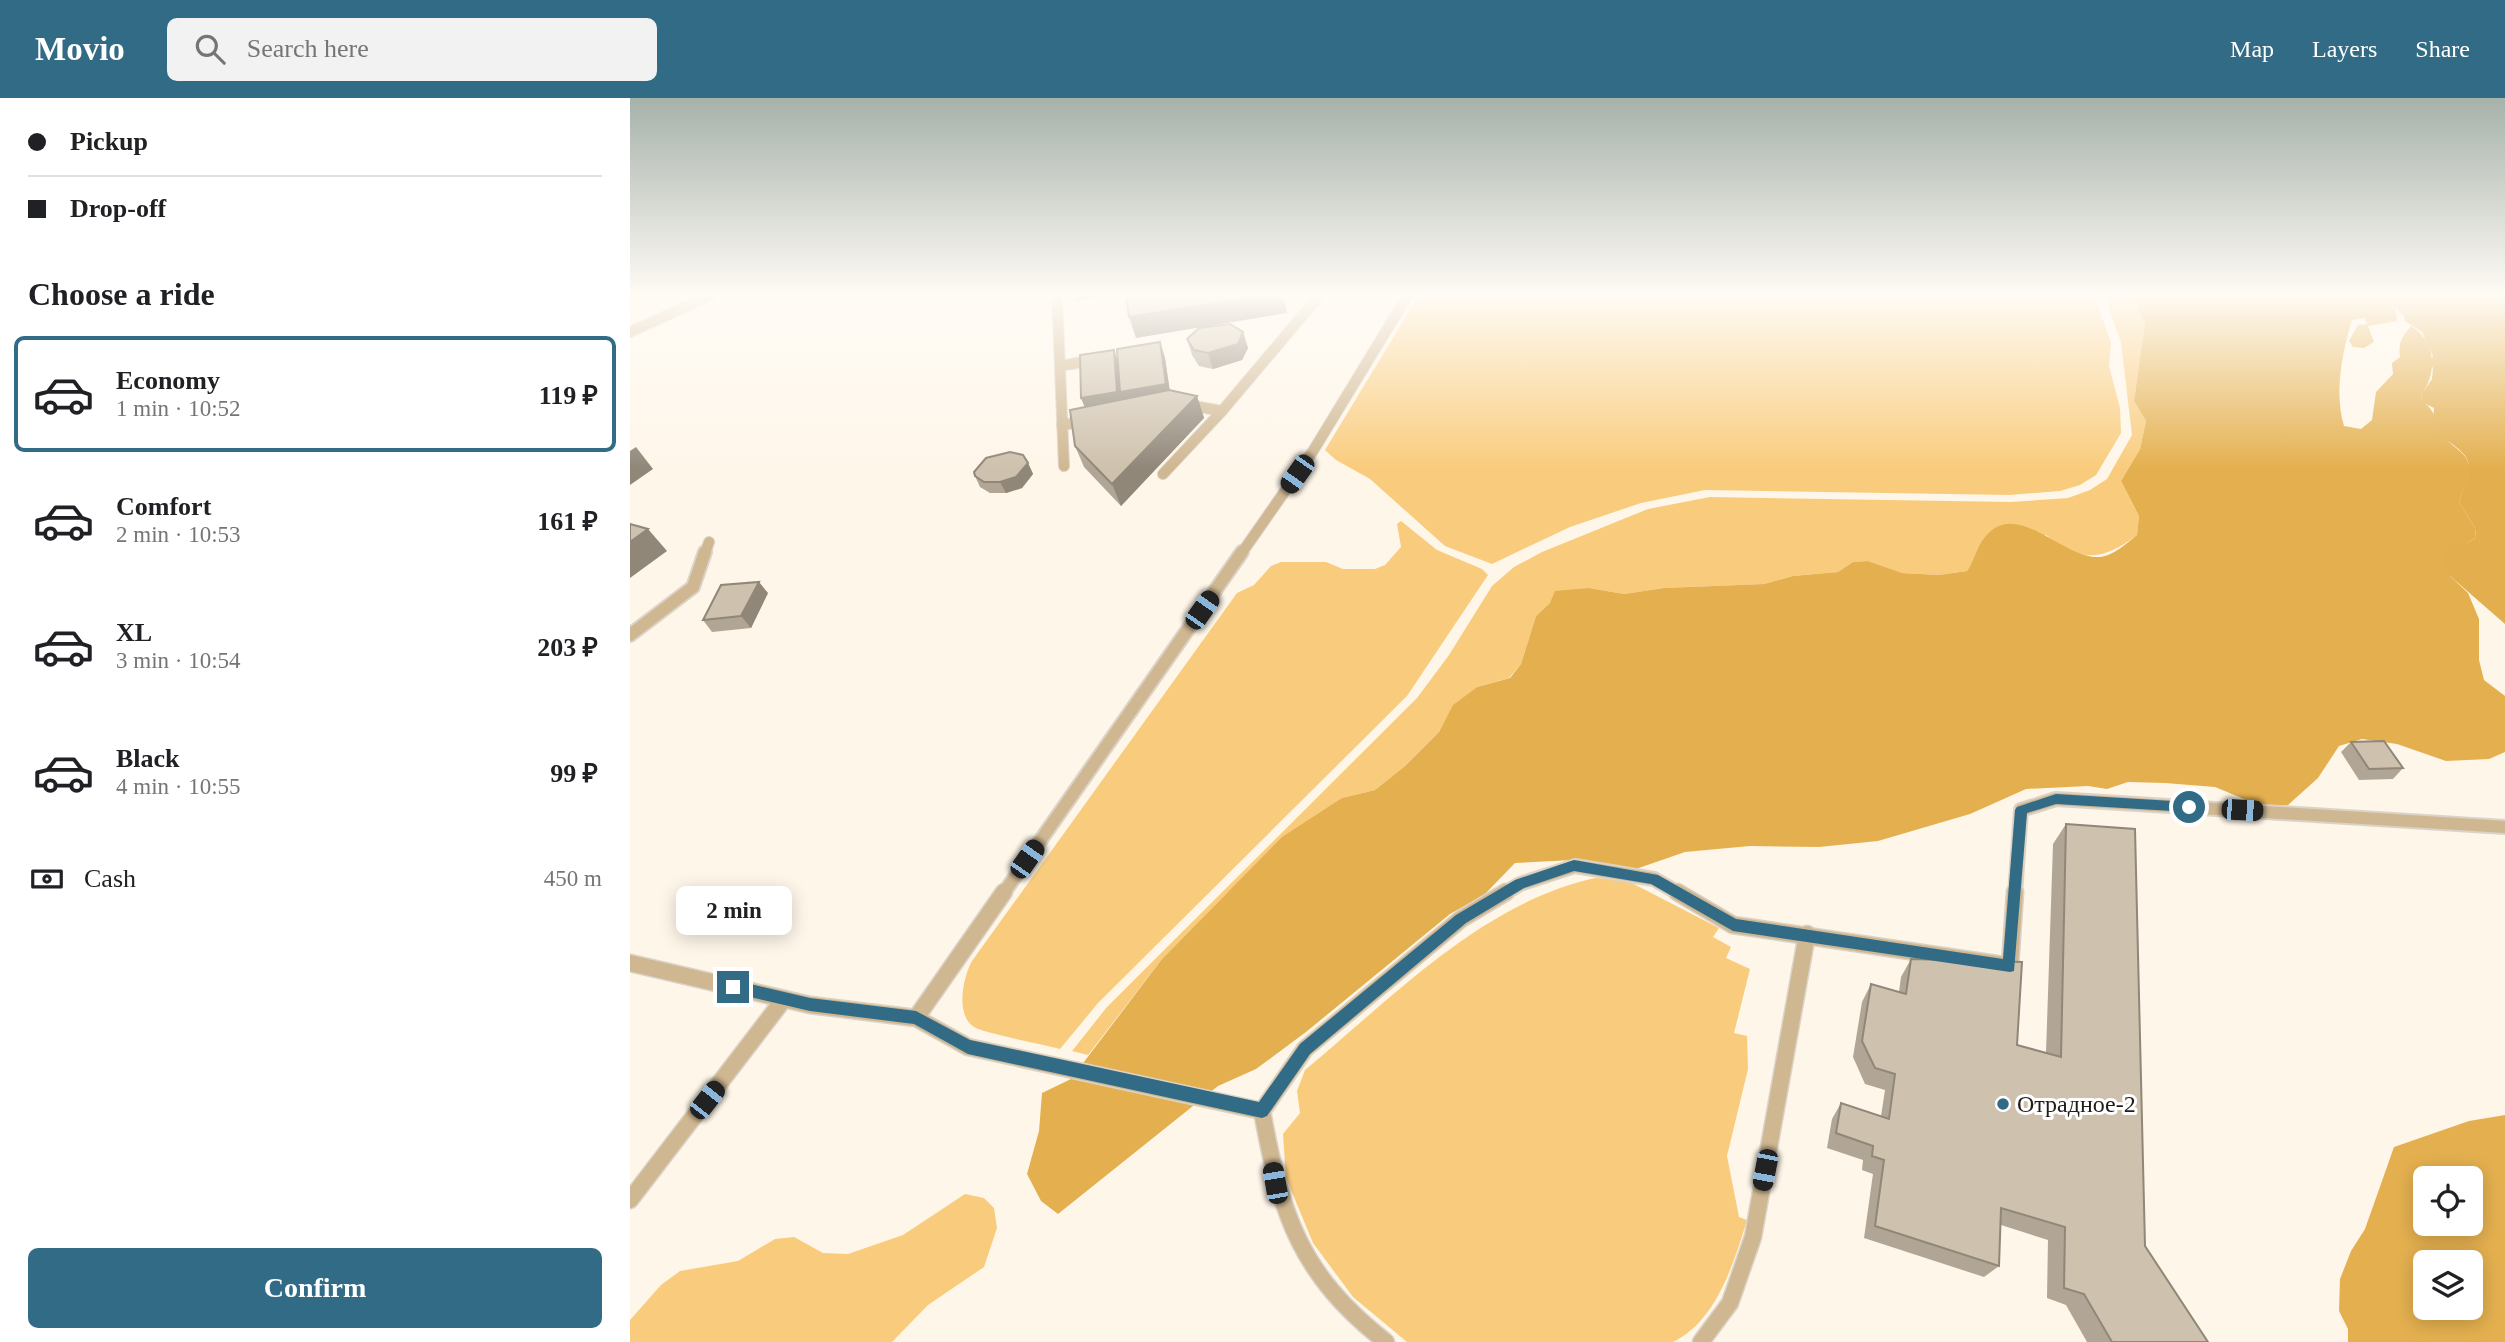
<!DOCTYPE html>
<html lang="en">
<head>
<meta charset="utf-8">
<style>
  body { margin:0; font-family:"Times New Roman",serif; background:#f2f2f2; color:#202124; height:100vh; display:flex; flex-direction:column; font-size:26px; white-space:nowrap }
  * { box-sizing:border-box; margin:0 }
  p { font-size:23px; color:#757577 }
  .icon { flex:none; width:38px; height:38px; fill:none; stroke:currentColor; stroke-width:2; stroke-linecap:round; stroke-linejoin:round }
  .map { position:relative; flex:1; overflow:hidden }
  .details { display:flex; flex-direction:column; background:#fff; width:630px }
  .details>* { flex:none }
  .top-card { display:grid; align-content:center; height:154px; padding:0 28px; background:#fff }
  .tools { position:absolute; left:1783px; top:1068px; display:grid; gap:14px }
  .tools a { display:grid; place-items:center; width:70px; height:70px; border-radius:10px; background:#fff; box-shadow:0 4px 18px #0003; font-size:35px }
  .end { position:absolute; width:32px; height:32px; margin:-16px; border:9px solid #326b85; background:#fff; box-shadow:0 0 0 4px #fff }
  .from { border-radius:50% }
  .bubble { position:absolute; height:49px; border-radius:10px; background:#fff; box-shadow:0 4px 18px #0003; font-size:23px; font-weight:800; line-height:49px; text-align:center }
  .car { position:absolute; width:21px; height:42px; margin:-21px -10px; border-radius:9px; box-shadow:0 0 5px 2px #0007; background:linear-gradient(#222 24%,#8ab4d8 0 40%,#222 0 76%,#8ab4d8 0 86%,#222 0) }
  .top-card b { display:flex; align-items:center; gap:24px; height:66px; font-size:26px }
  .top-card b+b { border-top:2px solid #e0e0e0 }
  .top-card i { width:18px; height:18px; background:#202124 }
  ul { padding:0; list-style:none }
  li { display:flex; align-items:center; gap:21px; height:116px; margin:0 14px 10px; padding:0 14px; border:4px solid transparent; border-radius:10px }
  li div { flex:1 }
  li b { display:block; font-size:26px }
  li em { font-style:normal; font-weight:800 }
  li.selected { border-color:#326b85 }
  li>.icon { width:63px; height:63px; stroke-width:1.5 }
  h2 { padding:0 28px; font-size:32px; line-height:84px }
  .pay { display:flex; align-items:center; gap:18px; height:77px; padding:0 28px; font-size:26px }
  .pay p { margin-inline-start:auto }
  .cta { display:flex; gap:14px; margin-top:auto; padding:14px 28px }
  .cta a { flex:1; height:80px; border-radius:10px; background:#326b85; color:#fff; font-size:28px; font-weight:800; line-height:80px; text-align:center }
  header { display:flex; align-items:center; gap:42px; box-sizing:border-box; height:98px; padding:0 35px; background:#326b85; color:#fff }
  header strong { font-size:33px }
  nav { display:flex; gap:38px; margin-inline-start:auto; font-size:24px }
  .search { width:490px; height:63px; background:#f2f2f2; display:flex; align-items:center; gap:18px; box-sizing:border-box; padding:0 24px; border-radius:10px; color:#757577; font-size:26px }
  main { display:flex; flex:1; min-height:0 }
  .map>svg:first-child { display:block }
</style>
</head>
<body>
<header>
<strong>Movio</strong>
<div class="search"><svg class="icon" aria-label="search" viewBox="0 0 24 24"><circle cx="10" cy="10" r="6"/><path d="M15 15l6 6"/></svg>Search here</div>
<nav><a>Map</a><a>Layers</a><a>Share</a></nav>
</header>
<main>
<section class="details">
<div class="top-card">
<b><i class="from"></i>Pickup</b>
<b><i></i>Drop-off</b>
</div>
<h2>Choose a ride</h2>
<ul>
<li class="selected"><svg class="icon" aria-label="car" viewBox="0 0 24 24"><path d="M5 17H2v-5l4-1 3-4h7l3 4 3 1v5h-3M9 17h6M6 11h13"/><circle cx="7" cy="17" r="2"/><circle cx="17" cy="17" r="2"/></svg><div><b>Economy</b><p>1 min · 10:52</p></div><em>119 ₽</em></li>
<li><svg class="icon" aria-label="car" viewBox="0 0 24 24"><path d="M5 17H2v-5l4-1 3-4h7l3 4 3 1v5h-3M9 17h6M6 11h13"/><circle cx="7" cy="17" r="2"/><circle cx="17" cy="17" r="2"/></svg><div><b>Comfort</b><p>2 min · 10:53</p></div><em>161 ₽</em></li>
<li><svg class="icon" aria-label="car" viewBox="0 0 24 24"><path d="M5 17H2v-5l4-1 3-4h7l3 4 3 1v5h-3M9 17h6M6 11h13"/><circle cx="7" cy="17" r="2"/><circle cx="17" cy="17" r="2"/></svg><div><b>XL</b><p>3 min · 10:54</p></div><em>203 ₽</em></li>
<li><svg class="icon" aria-label="car" viewBox="0 0 24 24"><path d="M5 17H2v-5l4-1 3-4h7l3 4 3 1v5h-3M9 17h6M6 11h13"/><circle cx="7" cy="17" r="2"/><circle cx="17" cy="17" r="2"/></svg><div><b>Black</b><p>4 min · 10:55</p></div><em>99 ₽</em></li>
</ul>
<div class="pay"><svg class="icon" aria-label="cash" viewBox="0 0 24 24"><path d="M3 7h18v10H3z"/><circle cx="12" cy="12" r="2"/></svg>Cash<p>450 m</p></div>
<div class="cta"><a>Confirm</a></div>
</section>
<div class="map">
<svg width="1875" height="1244" viewBox="0 0 1875 1244">
  <rect width="100%" height="100%" fill="#fef6e9"/>
  <g fill="#f9cc7d">
    <path d="M789,197H1464L1481,245L1479,268L1490,310L1491,335L1466,377L1450,387L1430,393L1379,397L1075,392L1011,405L940,429L862,466L815,448L740,381L706,362L695,352Z"/>
    <path d="M1474,197H1501L1515,225L1504,303L1516,323L1510,351L1491,383L1509,418L1507,437C1473,463 1450,465 1416,437L1354,440L1347,458L1337,473L1309,477L1271,475L1238,463L1223,464L1208,474L1163,478L1134,486L1034,490L994,496L959,490L920,505L906,518L891,566L879,580L847,589L824,607L809,634L775,668L745,692L712,700L597,795L532,861L458,957L442,953L477,909L787,600L819,557L862,488L884,469L912,454L1018,411L1080,399L1381,404L1438,400L1460,392L1477,381L1502,337L1491,244Z"/>
    <path d="M771,423L807,452L852,471L858,477L777,598L468,905L430,951C412,946 357,936 344,929C325,917 333,879 342,863L607,495L624,487L641,468L651,464H696L713,471H745L755,467L771,449L767,426Z"/>
    <path d="M965,780L996,782L1089,830L1083,839L1101,849L1096,860L1120,871L1104,935L1117,938L1118,971L1097,1058L1109,1119L1117,1122C1104,1164 1087,1223 1043,1244H777L723,1199L683,1145L656,1080L653,1036L670,1015L667,993L675,972C762,900 852,805 965,780Z"/>
    <path d="M335,1096L354,1100L364,1110L367,1130L354,1169L298,1207L262,1244H0V1222L31,1187L50,1173L108,1163L145,1141L164,1139L193,1155L218,1156L273,1137Z"/>
  </g>
  <g fill="#e4b04f" fill-rule="evenodd">
    <path d="M1501,197H1752L1766,211L1767,223L1738,228L1744,244L1734,250L1723,249L1719,243L1728,227L1737,226L1734,220L1722,222C1712,254 1704,296 1714,328L1731,331L1742,322L1746,294L1763,276L1762,265L1770,259C1768,244 1772,239 1781,228C1806,243 1808,275 1791,297L1792,303C1808,313 1805,330 1818,343C1826,351 1836,355 1839,367C1842,378 1832,394 1829,404L1845,430L1846,440L1837,445L1820,478L1838,495L1849,521V562L1854,582L1875,598V654L1859,661L1816,663L1767,646L1732,641L1709,648L1688,680L1658,707L1636,710L1585,689L1535,685L1498,684L1477,691L1458,688L1396,691L1340,716L1248,743L1189,749L1120,748L1055,754L1003,772L943,762L885,765L854,797L820,816L676,934L626,971L588,988L428,1116L411,1103L397,1076L409,1033L412,995L441,981L532,861L652,739L712,700L745,692L775,668L809,634L823,607L847,589L880,580L891,566L906,518L920,505L925,493L959,490L994,496L1034,490L1134,486L1163,478L1208,474L1223,464L1238,463L1272,475L1309,477L1337,473C1345,462 1347,448 1355,439C1387,399 1433,462 1470,459C1483,458 1497,445 1507,437L1509,418L1491,383L1510,351L1516,323L1504,303L1515,225Z"/>
    <path d="M1875,1017V1244H1718V1231L1709,1213L1710,1181L1721,1153L1735,1131L1764,1049L1839,1023ZM1796,1080H1841V1125H1796ZM1796,1164H1841V1209H1796Z"/>
  </g>
  <path fill="#e3af4e" d="M1751,197H1875V526L1820,478L1811,462L1823,445H1837L1846,440L1845,430L1829,404C1832,394 1839,382 1839,372C1841,349 1809,345 1803,325C1802,321 1804,316 1804,310L1792,304L1791,297L1802,281L1803,270L1799,265L1803,258L1792,234L1775,223L1774,218Z"/>
  <g fill="none" stroke-linecap="round" stroke-linejoin="round">
    <g stroke="#dbd3c7" stroke-width="12">
      <g id="lane-far2">
        <path d="M427,197L434,368"/>
        <path d="M0,234L81,197"/>
        <path d="M430,268L464,262"/>
        <path d="M592,313L690,197"/>
        <path d="M432,327L456,323"/>
        <path d="M533,376L592,313L553,306"/>
        <path d="M75,456L79,444"/>
        <path d="M611,456L683,353L778,197"/>
      </g>
    </g>
    <g stroke="#dbd3c7" stroke-width="16">
      <g id="lane-far1">
        <path d="M0,537L63,489L75,454"/>
        <path d="M373,796L612,454"/>
        <path d="M873,796L890,786L945,768L1024,781L1050,796"/>
        <path d="M1385,796L1391,712L1426,701L1875,729"/>
      </g>
    </g>
    <g stroke="#dbd3c7" stroke-width="19">
      <g id="lane">
        <path d="M1047,794L1103,827L1380,868L1385,794"/>
        <path d="M0,865L180,907L286,920L338,949L632,1013L675,951L831,821L876,794"/>
        <path d="M286,920L374,794"/>
        <path d="M632,1013C651,1117 670,1177 756,1244"/>
        <path d="M0,1102L154,901"/>
        <path d="M1071,1244L1100,1205L1123,1139L1177,836"/>
      </g>
    </g>
    <use href="#lane-far2" stroke="#cfb791" stroke-width="10"/>
    <use href="#lane-far1" stroke="#cfb791" stroke-width="12"/>
    <use href="#lane" stroke="#cfb791" stroke-width="16"/>
  </g>
  <g fill="#b1a695">
    <path d="M613,234L618,250L612,262L583,271L569,268L562,257L557,241Z"/>
    <path d="M530,244L535,260L540,293L567,298L574,320L491,408L454,369L445,348L455,309L451,300L487,261Z"/>
    <path d="M398,365L403,376L392,390L376,395H360L350,389L345,378Z"/>
    <path d="M138,495L121,530L82,534L73,522Z"/>
    <path d="M1721,644L1773,670L1763,681L1729,682L1711,654Z"/>
    <path d="M1436,726L1515,1148L1578,1244H1457L1436,1207L1417,1200L1418,1142L1371,1127L1369,1168L1354,1179L1234,1140L1243,1076L1232,1072L1233,1062L1197,1050L1202,1021L1211,1005L1251,1018L1255,992L1235,986L1223,959L1232,904L1241,886L1269,894L1271,879L1281,861L1387,947L1416,955L1423,746Z"/>
  </g>
  <g fill="#908779">
    <path d="M444,197H490L446,203Z"/>
    <path d="M638,197H653L657,215L506,240L499,219Z"/>
    <path d="M613,234L618,250L612,262L583,271L578,255Z"/>
    <path d="M530,244L535,260L541,302L458,317L451,300L484,252L490,268Z"/>
    <path d="M567,298L574,320L491,408L482,386Z"/>
    <path d="M6,349L23,371L0,387V353Z"/>
    <path d="M398,365L403,376L392,390L376,395L370,384Z"/>
    <path d="M18,431L37,453L0,480V444Z"/>
    <path d="M129,484L138,495L121,530L111,518Z"/>
  </g>
  <g fill="#cec1ad" stroke="#908779" stroke-width="2">
    <path d="M496,197H638L499,219Z"/>
    <path d="M600,226L613,234L608,246L578,255L564,252L557,241L569,230Z"/>
    <path d="M530,244L536,286L490,294L487,251Z"/>
    <path d="M484,252L487,294L451,300L450,257Z"/>
    <path d="M539,292L567,298L482,386L445,348L440,312Z"/>
    <path d="M380,354L393,357L398,365L386,379L370,384H354L345,378L344,374L356,360Z"/>
    <path d="M0,426L18,431L0,444Z"/>
    <path d="M129,484L111,518L73,522L91,487Z"/>
    <path d="M1754,643L1773,670L1739,671L1721,644Z"/>
    <path d="M1436,726L1505,731L1515,1148L1578,1244H1482L1454,1196L1434,1190L1435,1129L1371,1110L1369,1168L1245,1128L1254,1062L1242,1058L1243,1048L1206,1035L1211,1005L1259,1021L1265,976L1245,970L1232,943L1241,886L1276,896L1281,861L1392,864L1387,947L1431,959Z"/>
  </g>
  <linearGradient id="sky" x2="0" y2="1"><stop stop-color="#a6b2aa"/><stop offset="0.53" stop-color="#fffbf5"/><stop offset="1" stop-color="#fffbf5" stop-opacity="0"/></linearGradient>
  <rect width="1875" height="371" fill="url(#sky)"/>
  <path fill="#326b85" d="M1426,696L1559,704L1565,709L1559,714L1426,706L1397,715L1384,873L1380,874L1103,833L1021,786L944,773L894,790L836,825L680,956L637,1018L632,1020L338,956L284,926L180,913L103,895L96,889L103,882L180,900L286,913L340,942L629,1004L670,946L826,817L885,782L944,762L1028,777L1106,821L1373,861L1385,712L1387,709Z"/>
  <circle fill="#326b85" stroke="#fff" stroke-width="2.5" cx="1373" cy="1006" r="7"/>
  <g text-anchor="middle" stroke-width="6" stroke-linejoin="round" paint-order="stroke">
    <g font-size="24" fill="#211c15" stroke="#fff" text-anchor="start">
      <text x="1387" y="1014">Отрадное-2</text>
    </g>
  </g>
</svg>
<div class="tools">
<a><svg class="icon" aria-label="locate" viewBox="0 0 24 24"><circle cx="12" cy="12" r="6"/><path d="M12 2v4M12 18v4M2 12h4M18 12h4"/></svg></a>
<a><svg class="icon" aria-label="layers" viewBox="0 0 24 24"><path d="M12 4l9 5-9 5-9-5zM3 14l9 5 9-5"/></svg></a>
</div>
<i class="end from" style="left:1559px;top:709px"></i>
<i class="end" style="left:103px;top:889px"></i>
<div class="bubble" style="left:46px;top:788px;width:116px">2 min</div>
<i class="car" style="left:667px;top:376px;rotate:215deg"></i>
<i class="car" style="left:572px;top:512px;rotate:35deg"></i>
<i class="car" style="left:1612px;top:712px;rotate:93deg"></i>
<i class="car" style="left:397px;top:761px;rotate:35deg"></i>
<i class="car" style="left:77px;top:1002px;rotate:38deg"></i>
<i class="car" style="left:1135px;top:1072px;rotate:191deg"></i>
<i class="car" style="left:645px;top:1085px;rotate:350deg"></i>
</div>
</main>
</body>
</html>
